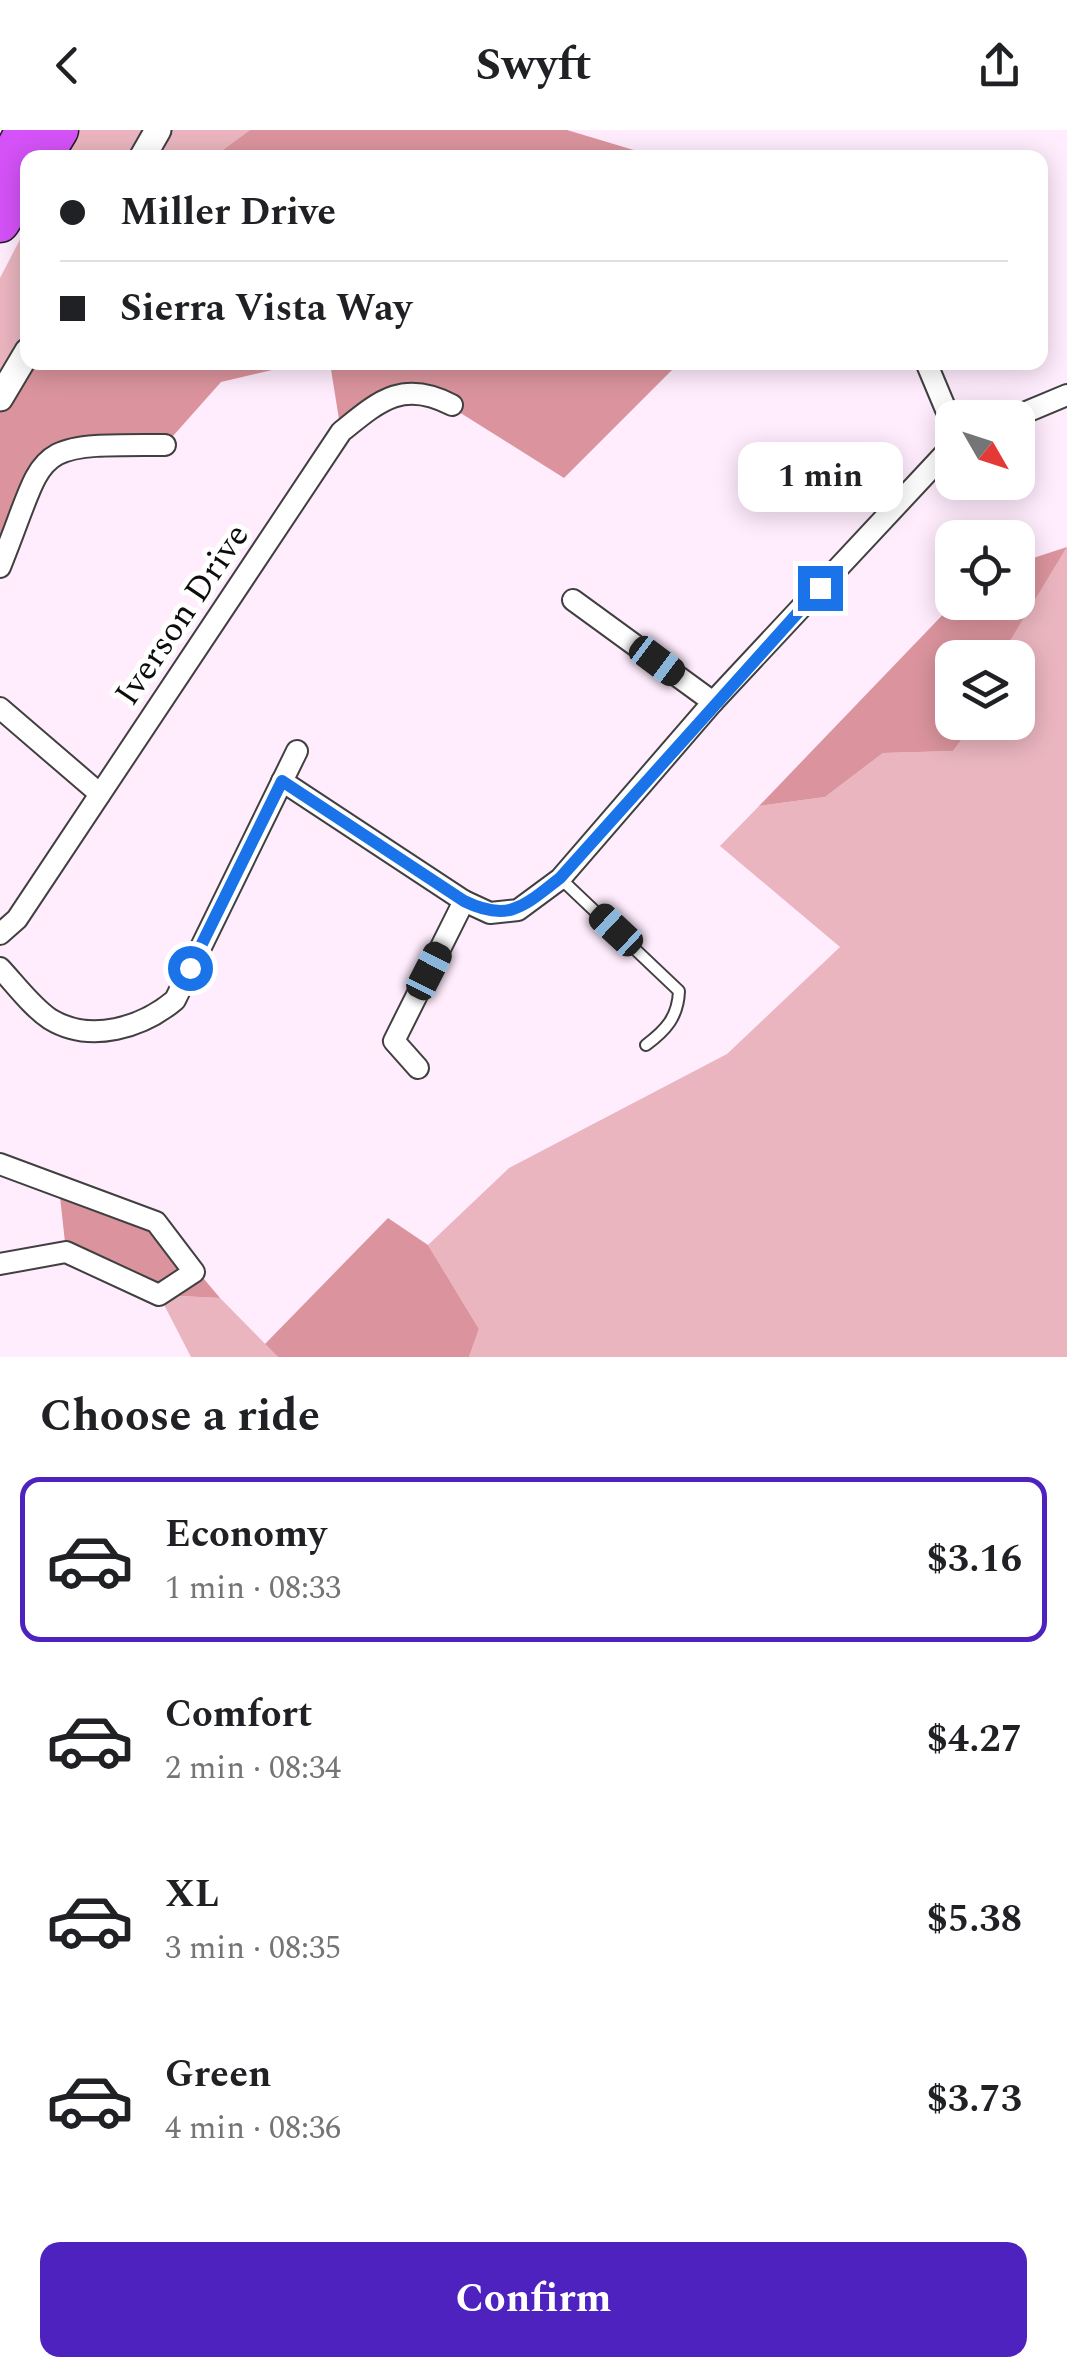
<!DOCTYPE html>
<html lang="en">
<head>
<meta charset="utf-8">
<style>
  body { margin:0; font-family:Spectral,serif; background:#f6f6f6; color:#202124; height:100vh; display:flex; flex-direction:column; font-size:38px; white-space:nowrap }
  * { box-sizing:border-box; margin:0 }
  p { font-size:32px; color:#757577 }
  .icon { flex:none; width:55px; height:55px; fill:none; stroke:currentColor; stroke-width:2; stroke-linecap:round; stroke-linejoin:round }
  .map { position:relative; height:1227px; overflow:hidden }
  .sheet { display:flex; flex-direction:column; background:#fff; flex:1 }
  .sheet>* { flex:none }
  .banner { position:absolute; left:20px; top:20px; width:1028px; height:220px; border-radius:20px; box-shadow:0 5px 25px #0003; display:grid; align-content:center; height:220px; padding:0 40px; background:#fff }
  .needle { width:65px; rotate:129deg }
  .tools { position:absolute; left:935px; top:270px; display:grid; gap:20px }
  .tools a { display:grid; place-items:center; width:100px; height:100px; border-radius:20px; background:#fff; box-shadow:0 5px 25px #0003; font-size:50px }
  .end { position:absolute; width:45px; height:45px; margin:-22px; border:12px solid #1a73e8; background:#fff; box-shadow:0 0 0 5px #fff }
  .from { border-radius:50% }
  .bubble { position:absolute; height:70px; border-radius:20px; background:#fff; box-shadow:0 5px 25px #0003; font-size:32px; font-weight:700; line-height:70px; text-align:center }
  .car { position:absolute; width:30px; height:60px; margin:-30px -15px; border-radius:12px; box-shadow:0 0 8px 2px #0007; background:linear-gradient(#222 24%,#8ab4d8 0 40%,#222 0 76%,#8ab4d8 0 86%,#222 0) }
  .banner b { display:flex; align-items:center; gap:35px; height:95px; font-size:38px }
  .banner b+b { border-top:2px solid #e0e0e0 }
  .banner i { width:25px; height:25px; background:#202124 }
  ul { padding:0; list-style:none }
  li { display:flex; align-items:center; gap:30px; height:165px; margin:0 20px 15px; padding:0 20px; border:5px solid transparent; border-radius:20px }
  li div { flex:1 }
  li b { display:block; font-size:38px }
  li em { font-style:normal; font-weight:700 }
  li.on { border-color:#4e22bf }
  li>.icon { width:90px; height:90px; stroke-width:1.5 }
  h2 { padding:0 40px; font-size:45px; line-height:120px }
  .cta { display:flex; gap:20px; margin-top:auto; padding:20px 40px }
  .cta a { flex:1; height:115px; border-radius:20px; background:#4e22bf; color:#fff; font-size:40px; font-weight:700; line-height:115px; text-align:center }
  header { display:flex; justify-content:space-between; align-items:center; height:130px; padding:0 40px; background:#fff; font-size:45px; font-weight:700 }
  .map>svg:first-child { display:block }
</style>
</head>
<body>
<header><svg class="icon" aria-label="back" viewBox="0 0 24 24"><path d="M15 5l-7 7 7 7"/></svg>Swyft<svg class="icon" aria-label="share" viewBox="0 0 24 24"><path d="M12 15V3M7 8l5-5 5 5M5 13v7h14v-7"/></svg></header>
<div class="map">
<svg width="1067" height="1227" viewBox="0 0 1067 1227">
  <rect width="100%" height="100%" fill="#ffecfd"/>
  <g fill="#eab5bf">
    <path d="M80,0H250L213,27L65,28Z"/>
    <path d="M27,96V221L0,268V148Z"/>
    <path d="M1067,417V1227H469L479,1199L428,1115L509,1038L727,924L840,817L720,716L759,676L825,667L883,623L953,621L974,593L1018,592V528L986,527L1003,521Z"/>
    <path d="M159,1165L220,1168L278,1227H191Z"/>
  </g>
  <g fill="#db949d">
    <path d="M250,0H567L657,27H213Z"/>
    <path d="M28,232L302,233L221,252L165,315L53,323L0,437V268Z"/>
    <path d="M330,233H679L564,348L427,262L341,302Z"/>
    <path d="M1067,417L1003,522L986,527L952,528V592L974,593L953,621L883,623L825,667L759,676L954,473L1018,472V433Z"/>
    <path d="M59,1057L156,1092L220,1168L159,1165L66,1122Z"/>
    <path d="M388,1088L428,1115L479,1199L469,1227H278L265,1214Z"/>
  </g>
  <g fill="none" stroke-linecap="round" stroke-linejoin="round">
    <g stroke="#404040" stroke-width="14">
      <path id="service" d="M561,749L679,861C678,887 666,900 646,915"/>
    </g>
    <g stroke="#404040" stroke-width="24">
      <g id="minor">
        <path d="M926,232L952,294"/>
        <path d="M1012,288L1067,265"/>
        <path d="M0,437C49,316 26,314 165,315"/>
        <path d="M573,470L713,572"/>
        <path d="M0,578L100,664"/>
        <path d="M282,651L464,771L490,783L518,780L560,749L713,572L952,316"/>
        <path d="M0,804L17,789L341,302C379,271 403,249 452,275"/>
        <path d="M0,838C15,854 32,877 50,889C91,914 143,897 175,870L297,621"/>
        <path d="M418,938L394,911L464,771"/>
        <path d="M0,1034L156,1092L194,1142L159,1165L66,1122L0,1134"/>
      </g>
    </g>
    <g stroke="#404040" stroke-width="29">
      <g id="tertiary">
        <path d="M142,28L158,0"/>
        <path d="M0,268L28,221"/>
      </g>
    </g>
    <g stroke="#1e1e1e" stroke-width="41">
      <g id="motorway">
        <path d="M42,28L59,0"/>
        <path d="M0,48L25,0"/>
        <path d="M0,93L28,50"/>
      </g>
    </g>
    <use href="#service" stroke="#fff" stroke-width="10"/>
    <use href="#minor" stroke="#fff" stroke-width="20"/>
    <use href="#tertiary" stroke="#fff" stroke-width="25"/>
    <use href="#motorway" stroke="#d452f7" stroke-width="38"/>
  </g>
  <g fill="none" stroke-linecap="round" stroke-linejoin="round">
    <path stroke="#1a73e8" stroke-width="12" d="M190,838L282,651L464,771C509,793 524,776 560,748L820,458"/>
  </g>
  <g text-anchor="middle" stroke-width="10" stroke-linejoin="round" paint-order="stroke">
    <g font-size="35" fill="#0d0d0d" stroke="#fff">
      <text transform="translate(181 484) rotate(-56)" y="12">Iverson Drive</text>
    </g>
  </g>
</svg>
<div class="tools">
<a><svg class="needle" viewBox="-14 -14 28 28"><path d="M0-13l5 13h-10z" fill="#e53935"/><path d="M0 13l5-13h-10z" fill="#757577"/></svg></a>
<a><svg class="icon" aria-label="locate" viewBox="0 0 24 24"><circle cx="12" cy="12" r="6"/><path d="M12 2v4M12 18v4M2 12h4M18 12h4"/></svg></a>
<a><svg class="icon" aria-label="layers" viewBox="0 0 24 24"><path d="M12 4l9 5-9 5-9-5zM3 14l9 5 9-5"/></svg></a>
</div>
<i class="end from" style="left:190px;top:838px"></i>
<i class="end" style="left:820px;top:458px"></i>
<div class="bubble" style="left:738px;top:312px;width:165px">1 min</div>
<i class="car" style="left:657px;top:531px;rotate:127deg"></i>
<i class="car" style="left:616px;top:800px;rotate:313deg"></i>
<i class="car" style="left:429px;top:841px;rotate:27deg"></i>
<div class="banner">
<b><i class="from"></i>Miller Drive</b>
<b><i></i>Sierra Vista Way</b>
</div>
</div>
<section class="sheet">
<h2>Choose a ride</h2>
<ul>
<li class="on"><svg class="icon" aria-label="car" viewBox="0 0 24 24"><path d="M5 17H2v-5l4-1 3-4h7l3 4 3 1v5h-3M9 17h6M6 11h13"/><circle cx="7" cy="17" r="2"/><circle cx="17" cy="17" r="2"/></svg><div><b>Economy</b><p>1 min · 08:33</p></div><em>$3.16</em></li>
<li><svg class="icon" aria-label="car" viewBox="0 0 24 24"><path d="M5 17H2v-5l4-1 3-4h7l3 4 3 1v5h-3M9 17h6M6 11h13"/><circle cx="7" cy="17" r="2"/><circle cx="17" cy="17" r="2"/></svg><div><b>Comfort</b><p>2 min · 08:34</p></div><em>$4.27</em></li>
<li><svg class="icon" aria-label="car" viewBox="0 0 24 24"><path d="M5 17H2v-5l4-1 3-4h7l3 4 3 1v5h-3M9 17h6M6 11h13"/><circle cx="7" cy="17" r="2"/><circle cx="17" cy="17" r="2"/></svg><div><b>XL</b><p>3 min · 08:35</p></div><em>$5.38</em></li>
<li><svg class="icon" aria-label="car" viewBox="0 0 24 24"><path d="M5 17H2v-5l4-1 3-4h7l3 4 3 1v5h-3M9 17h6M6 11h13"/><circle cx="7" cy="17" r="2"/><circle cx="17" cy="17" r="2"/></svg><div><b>Green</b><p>4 min · 08:36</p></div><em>$3.73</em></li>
</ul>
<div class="cta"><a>Confirm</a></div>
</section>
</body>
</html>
